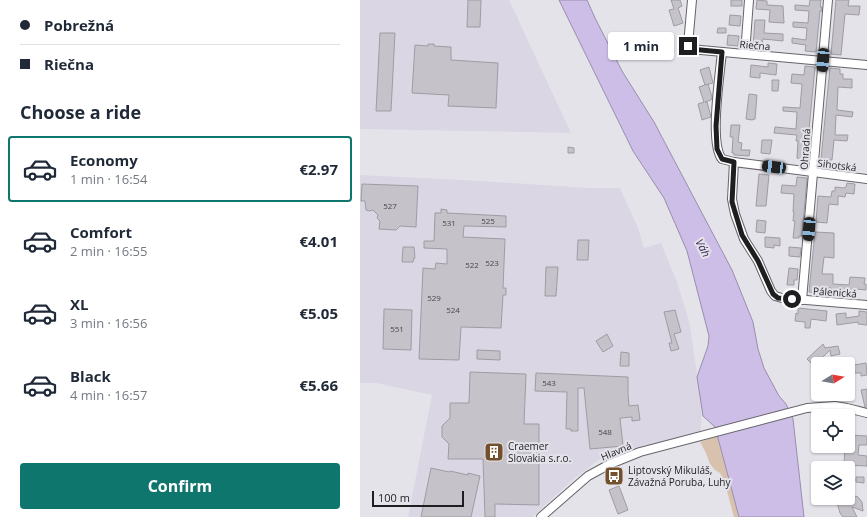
<!DOCTYPE html>
<html lang="en">
<head>
<meta charset="utf-8">
<style>
  body { margin:0; font-family:"Open Sans",sans-serif; background:#f2f2f3; color:#1f2937; height:100vh; display:flex; flex-direction:column; font-size:15px; white-space:nowrap }
  * { box-sizing:border-box; margin:0 }
  p { font-size:13px; color:#747a83 }
  .icon { flex:none; width:22px; height:22px; fill:none; stroke:currentColor; stroke-width:2; stroke-linecap:round; stroke-linejoin:round }
  .map { position:relative; flex:1; overflow:hidden }
  .panel { display:flex; flex-direction:column; background:#fff; width:360px }
  .panel>* { flex:none }
  .top-card { display:grid; align-content:center; height:88px; padding:0 20px; background:#fff }
  .needle { width:26px; rotate:79deg }
  .controls { position:absolute; left:451px; top:357px; display:grid; gap:8px }
  .controls a { display:grid; place-items:center; width:44px; height:44px; border-radius:4px; background:#fff; box-shadow:0 1px 3px #0004; font-size:20px }
  .scale { position:absolute; left:12px; bottom:10px; width:92px; box-sizing:border-box; padding-left:4px; border:2px solid #1e1e20; border-top:0; font-size:11px; line-height:14px; white-space:nowrap; color:#1e1e20; -webkit-text-stroke:3px #e5e3ea; paint-order:stroke }
  .end { position:absolute; width:18px; height:18px; margin:-9px; border:5px solid #1e1e20; background:#fff; box-shadow:0 0 0 2px #fff }
  .from { border-radius:50% }
  .bubble { position:absolute; height:28px; border-radius:4px; background:#fff; box-shadow:0 1px 3px #0004; font-size:13px; font-weight:700; line-height:28px; text-align:center }
  .car { position:absolute; width:12px; height:24px; margin:-12px -6px; border-radius:5px; box-shadow:0 0 3px 1px #0007; background:linear-gradient(#222 24%,#8ab4d8 0 40%,#222 0 76%,#8ab4d8 0 86%,#222 0) }
  .top-card b { display:flex; align-items:center; gap:14px; height:38px; font-size:15px }
  .top-card b+b { border-top:1px solid #e0e1e3 }
  .top-card i { width:10px; height:10px; background:#1f2937 }
  ul { padding:0; list-style:none }
  li { display:flex; align-items:center; gap:12px; height:66px; margin:0 8px 6px; padding:0 12px; border:2px solid transparent; border-radius:4px }
  li div { flex:1 }
  li b { display:block; font-size:15px }
  li em { font-style:normal; font-weight:700 }
  li.active { border-color:#0f766e }
  li>.icon { width:36px; height:36px; stroke-width:1.5 }
  h2 { padding:0 20px; font-size:18px; line-height:48px }
  .cta { display:flex; gap:8px; margin-top:auto; padding:8px 20px }
  .cta a { flex:1; height:46px; border-radius:4px; background:#0f766e; color:#fff; font-size:16px; font-weight:700; line-height:46px; text-align:center }
  main { display:flex; flex:1; min-height:0 }
  .map>svg:first-child { display:block }
</style>
</head>
<body>
<main>
<section class="panel">
<div class="top-card">
<b><i class="from"></i>Pobrežná</b>
<b><i></i>Riečna</b>
</div>
<h2>Choose a ride</h2>
<ul>
<li class="active"><svg class="icon" aria-label="car" viewBox="0 0 24 24"><path d="M5 17H2v-5l4-1 3-4h7l3 4 3 1v5h-3M9 17h6M6 11h13"/><circle cx="7" cy="17" r="2"/><circle cx="17" cy="17" r="2"/></svg><div><b>Economy</b><p>1 min · 16:54</p></div><em>€2.97</em></li>
<li><svg class="icon" aria-label="car" viewBox="0 0 24 24"><path d="M5 17H2v-5l4-1 3-4h7l3 4 3 1v5h-3M9 17h6M6 11h13"/><circle cx="7" cy="17" r="2"/><circle cx="17" cy="17" r="2"/></svg><div><b>Comfort</b><p>2 min · 16:55</p></div><em>€4.01</em></li>
<li><svg class="icon" aria-label="car" viewBox="0 0 24 24"><path d="M5 17H2v-5l4-1 3-4h7l3 4 3 1v5h-3M9 17h6M6 11h13"/><circle cx="7" cy="17" r="2"/><circle cx="17" cy="17" r="2"/></svg><div><b>XL</b><p>3 min · 16:56</p></div><em>€5.05</em></li>
<li><svg class="icon" aria-label="car" viewBox="0 0 24 24"><path d="M5 17H2v-5l4-1 3-4h7l3 4 3 1v5h-3M9 17h6M6 11h13"/><circle cx="7" cy="17" r="2"/><circle cx="17" cy="17" r="2"/></svg><div><b>Black</b><p>4 min · 16:57</p></div><em>€5.66</em></li>
</ul>
<div class="cta"><a>Confirm</a></div>
</section>
<div class="map">
<svg width="507" height="517" viewBox="0 0 507 517">
  <rect width="100%" height="100%" fill="#e5e3ea"/>
  <g fill="#dbd6e4">
    <path d="M0,0H149L211,133L0,129Z"/>
    <path d="M0,175L104,180L229,188H260L278,228L284,248L301,243L317,282L329,321L339,387L350,407L342,409L340,442L241,458L215,478L172,517H48L72,395L16,383H0Z"/>
  </g>
  <path fill="#d8c2ae" d="M358,436L377,509L379,517H374L364,480L360,473L355,470L350,464L346,453L340,442Z"/>
  <path fill="#cdbee8" stroke="#988eac" d="M199,0H227L235,18L262,71L294,122L372,270L393,322L398,349L404,368L419,396L426,404L433,419L444,517H379L355,427L343,416L342,409L337,377L348,346L349,336L327,251L304,198L273,151Z"/>
  <g fill="#c5c2c9" stroke="#9e9ca3">
    <path d="M108,0H121L120,27H107Z"/>
    <path d="M311,0H320L322,6L318,8L323,23L314,26L309,10L314,9Z"/>
    <rect x="371" y="0" width="11" height="6"/>
    <path d="M397,0L407,1V5L423,6L424,23L409,22L410,10L396,9Z"/>
    <path d="M450,0H461L460,7H462L461,12L460,11L456,52L445,51L446,45L432,43V38L446,40L447,28L433,27V22L448,23L449,11L435,10V5L449,6Z"/>
    <path d="M476,0H489L488,6H500L499,15L485,14L481,55L471,54Z"/>
    <path d="M370,15L381,16L380,26L369,25Z"/>
    <path d="M395,20H405L404,33L423,34V41L403,39L401,48H393Z"/>
    <path d="M358,28H366V33H357Z"/>
    <path d="M20,33H35L31,111H16Z"/>
    <path d="M368,35L379,36L378,46L367,45Z"/>
    <path d="M68,44H74V46L91,47V60L138,63L136,108L88,106L89,95L52,93L55,45L68,46Z"/>
    <path d="M408,63L417,64L416,75L400,73V78L390,77L391,65L408,67Z"/>
    <path d="M445,66L455,67L446,161L437,158L438,141H436L437,135L414,133L415,127L436,129L437,112L423,111V107L440,108L442,84L431,83L432,74L444,75Z"/>
    <path d="M349,67L353,83L345,85L340,70Z"/>
    <path d="M470,68L480,69V74H483V79H492V88L478,87L477,110L493,112L492,117L476,115L475,135H488L487,141L474,140L472,160L461,159Z"/>
    <path d="M412,80H419L418,91H412Z"/>
    <path d="M348,84L352,97L351,100L345,102H347L351,117L342,120L338,104L344,102L339,87Z"/>
    <path d="M389,94L397,95L395,119L392,120L386,119Z"/>
    <path d="M371,125H380L378,142L382,143L381,150H390L389,156L374,155V153H372L373,137H370Z"/>
    <path d="M402,140H412L410,154L401,153Z"/>
    <path d="M208,147L214,148V153H208Z"/>
    <path d="M399,174L409,175L406,206H396Z"/>
    <path d="M437,177L447,178L442,236H439V238H433L435,221H433L434,212H433L434,194L421,193L422,185L436,186Z"/>
    <path d="M487,183L495,184L494,194L486,193L485,197L478,196V205L469,204L467,223L456,222L458,196L471,197L472,191H475V187L484,188L486,187Z"/>
    <path d="M2,184L58,186L56,227L40,226L36,230L19,229L20,221L17,218L18,215L13,210L9,211L6,210L5,201H1Z"/>
    <path d="M81,209L87,210V213L146,216V227L104,226L103,237L145,239L143,288H146V295H143L141,328L101,327L99,360L59,359L63,268L75,269L76,263L87,264V249L64,248V241H74L75,213H81Z"/>
    <path d="M397,220L406,221L405,233L396,232Z"/>
    <path d="M455,232L474,233V258L464,257L462,274H473V284L489,285L490,277L505,278L504,284H506V290L496,289L495,297L487,296L488,292L473,291L471,288H468V289H460V293L449,292Z"/>
    <path d="M405,237L420,238V246L414,245V248L405,247Z"/>
    <path d="M218,240H229L228,260H217Z"/>
    <path d="M43,247H54L55,258H54L53,262H42Z"/>
    <path d="M429,247L441,248L440,257L429,256Z"/>
    <path d="M186,267H198L196,296H185Z"/>
    <path d="M429,268L438,269L437,280H434V285H427Z"/>
    <path d="M438,308L467,311L466,321L451,319L450,328H445V322L435,321L436,313L438,314Z"/>
    <path d="M24,309L52,310L51,350L23,349Z"/>
    <path d="M315,310L321,332L314,334L319,349L311,351L309,343H312L304,312Z"/>
    <path d="M499,311L507,312V325L498,324V322L477,325L476,314L486,313V318L499,316Z"/>
    <path d="M247,334L253,346L243,352L236,341Z"/>
    <path d="M463,344L465,348L478,346L480,354L471,356L470,350L454,366L447,359Z"/>
    <path d="M117,350L140,351V360L117,359Z"/>
    <path d="M261,352L269,353V366H260Z"/>
    <path d="M506,363L507,375L501,376V373H495L494,365Z"/>
    <path d="M110,372L166,374L164,424H179V505L135,504V517H125L123,459H88L89,444L82,437V426L90,418V403H109Z"/>
    <path d="M176,373L268,377V394L269,406L278,405L280,420L272,421V417L260,418L263,446L230,449L224,388H218V431H211V429H206L207,392L175,391Z"/>
    <path d="M507,389V406L505,407L501,390Z"/>
    <path d="M488,435L507,436V445H499L498,455L507,456V466L484,465L485,446H488Z"/>
    <path d="M71,468L89,472L90,471L108,475V473L120,476L111,517H61Z"/>
    <path d="M496,477H504V483L496,482Z"/>
    <path d="M259,486L268,510L258,514L249,490Z"/>
    <path d="M488,494L498,497L502,502L503,511L492,507L497,517H483L480,513L478,506L480,499L482,498H488Z"/>
  </g>
  <g fill="none" stroke-linecap="round" stroke-linejoin="round">
    <g stroke="#66646a" stroke-width="10">
      <g id="minor">
        <path d="M332,0L328,45L330,49L507,65"/>
        <path d="M362,52C360,74 349,143 362,159L374,162L507,179"/>
        <path d="M385,54L389,0"/>
        <path d="M374,162L372,199L375,214L384,239L398,261L411,291L415,296L422,298L507,305"/>
        <path d="M442,300L468,0"/>
        <path d="M181,517L228,476L250,464L280,452L447,408L475,406L487,408L507,413"/>
      </g>
    </g>
    <use href="#minor" stroke="#fff" stroke-width="8"/>
  </g>
  <g fill="none" stroke-linecap="round" stroke-linejoin="round">
    <path stroke="#1e1e20" stroke-width="5" d="M328,46L330,49L362,52L356,126L357,149L362,159L374,162L372,202L382,235L398,261L413,294L418,298L432,299"/>
  </g>
  <defs>
    <g id="building-square" transform="scale(1)"><rect x="-9" y="-9" width="18" height="18" rx="4" fill="#744f2b" stroke="#e5e3ea"/><path d="M-4-6H4V6H1V3H-1V6H-4ZM-2.5-4.3h1.7v1.8h-1.7ZM.8-4.3h1.7v1.8H.8ZM-2.5-1h1.7V.8h-1.7ZM.8-1h1.7V.8H.8Z" fill="#fff"/></g>
    <g id="bus-square" transform="scale(1)"><rect x="-9" y="-9" width="18" height="18" rx="4" fill="#744f2b" stroke="#e5e3ea"/><path d="M-5-6H5V4H4V6H2V4H-2V6H-4V4H-5ZM-3.5-4V0h7V-4ZM-3.5 1.2v1.5H-2V1.2ZM2 1.2v1.5H3.5V1.2Z" fill="#fff"/></g>
  </defs>
  <g fill-rule="evenodd">
    <use href="#building-square" x="134" y="452"/>
    <use href="#bus-square" x="254" y="476"/>
  </g>
  <g text-anchor="middle" stroke-width="4" stroke-linejoin="round" paint-order="stroke">
    <g font-size="8" fill="#48474a">
      <text x="30" y="209">527</text>
      <text x="128" y="224">525</text>
      <text x="89" y="226">531</text>
      <text x="132" y="266">523</text>
      <text x="112" y="268">522</text>
      <text x="74" y="301">529</text>
      <text x="93" y="313">524</text>
      <text x="37" y="332">551</text>
      <text x="189" y="386">543</text>
      <text x="245" y="435">548</text>
    </g>
    <g font-size="10" fill="#1e1e20" stroke="#e5e3ea">
      <text transform="translate(395 45) rotate(5)" y="4">Riečna</text>
      <text transform="translate(445 149) rotate(-86)" y="4">Ohradná</text>
      <text transform="translate(477 165) rotate(7)" y="4">Sihotská</text>
      <text transform="translate(475 292) rotate(4)" y="4">Pálenická</text>
      <text transform="translate(256 451) rotate(-23)" y="4">Hlavná</text>
    </g>
    <g font-size="10" fill="#1e1e20" stroke="#e5e3ea" text-anchor="start">
      <text x="148" y="450">Craemer<tspan x="148" dy="12">Slovakia s.r.o.</tspan></text>
      <text x="268" y="474">Liptovský Mikuláš,<tspan x="268" dy="12">Závažná Poruba, Luhy</tspan></text>
    </g>
    <g font-size="11" font-style="italic" fill="#321b4e" stroke="#e5e3ea">
      <text transform="translate(343 248) rotate(62)" y="4">Váh</text>
    </g>
  </g>
</svg>
<div class="controls">
<a><svg class="needle" viewBox="-14 -14 28 28"><path d="M0-13l5 13h-10z" fill="#e53935"/><path d="M0 13l5-13h-10z" fill="#747a83"/></svg></a>
<a><svg class="icon" aria-label="locate" viewBox="0 0 24 24"><circle cx="12" cy="12" r="6"/><path d="M12 2v4M12 18v4M2 12h4M18 12h4"/></svg></a>
<a><svg class="icon" aria-label="layers" viewBox="0 0 24 24"><path d="M12 4l9 5-9 5-9-5zM3 14l9 5 9-5"/></svg></a>
</div>
<div class="scale">100 m</div>
<i class="end from" style="left:432px;top:299px"></i>
<i class="end" style="left:328px;top:46px"></i>
<div class="bubble" style="left:248px;top:32px;width:66px">1 min</div>
<i class="car" style="left:463px;top:60px;rotate:185deg"></i>
<i class="car" style="left:414px;top:167px;rotate:277deg"></i>
<i class="car" style="left:449px;top:229px;rotate:185deg"></i>
</div>
</main>
</body>
</html>
